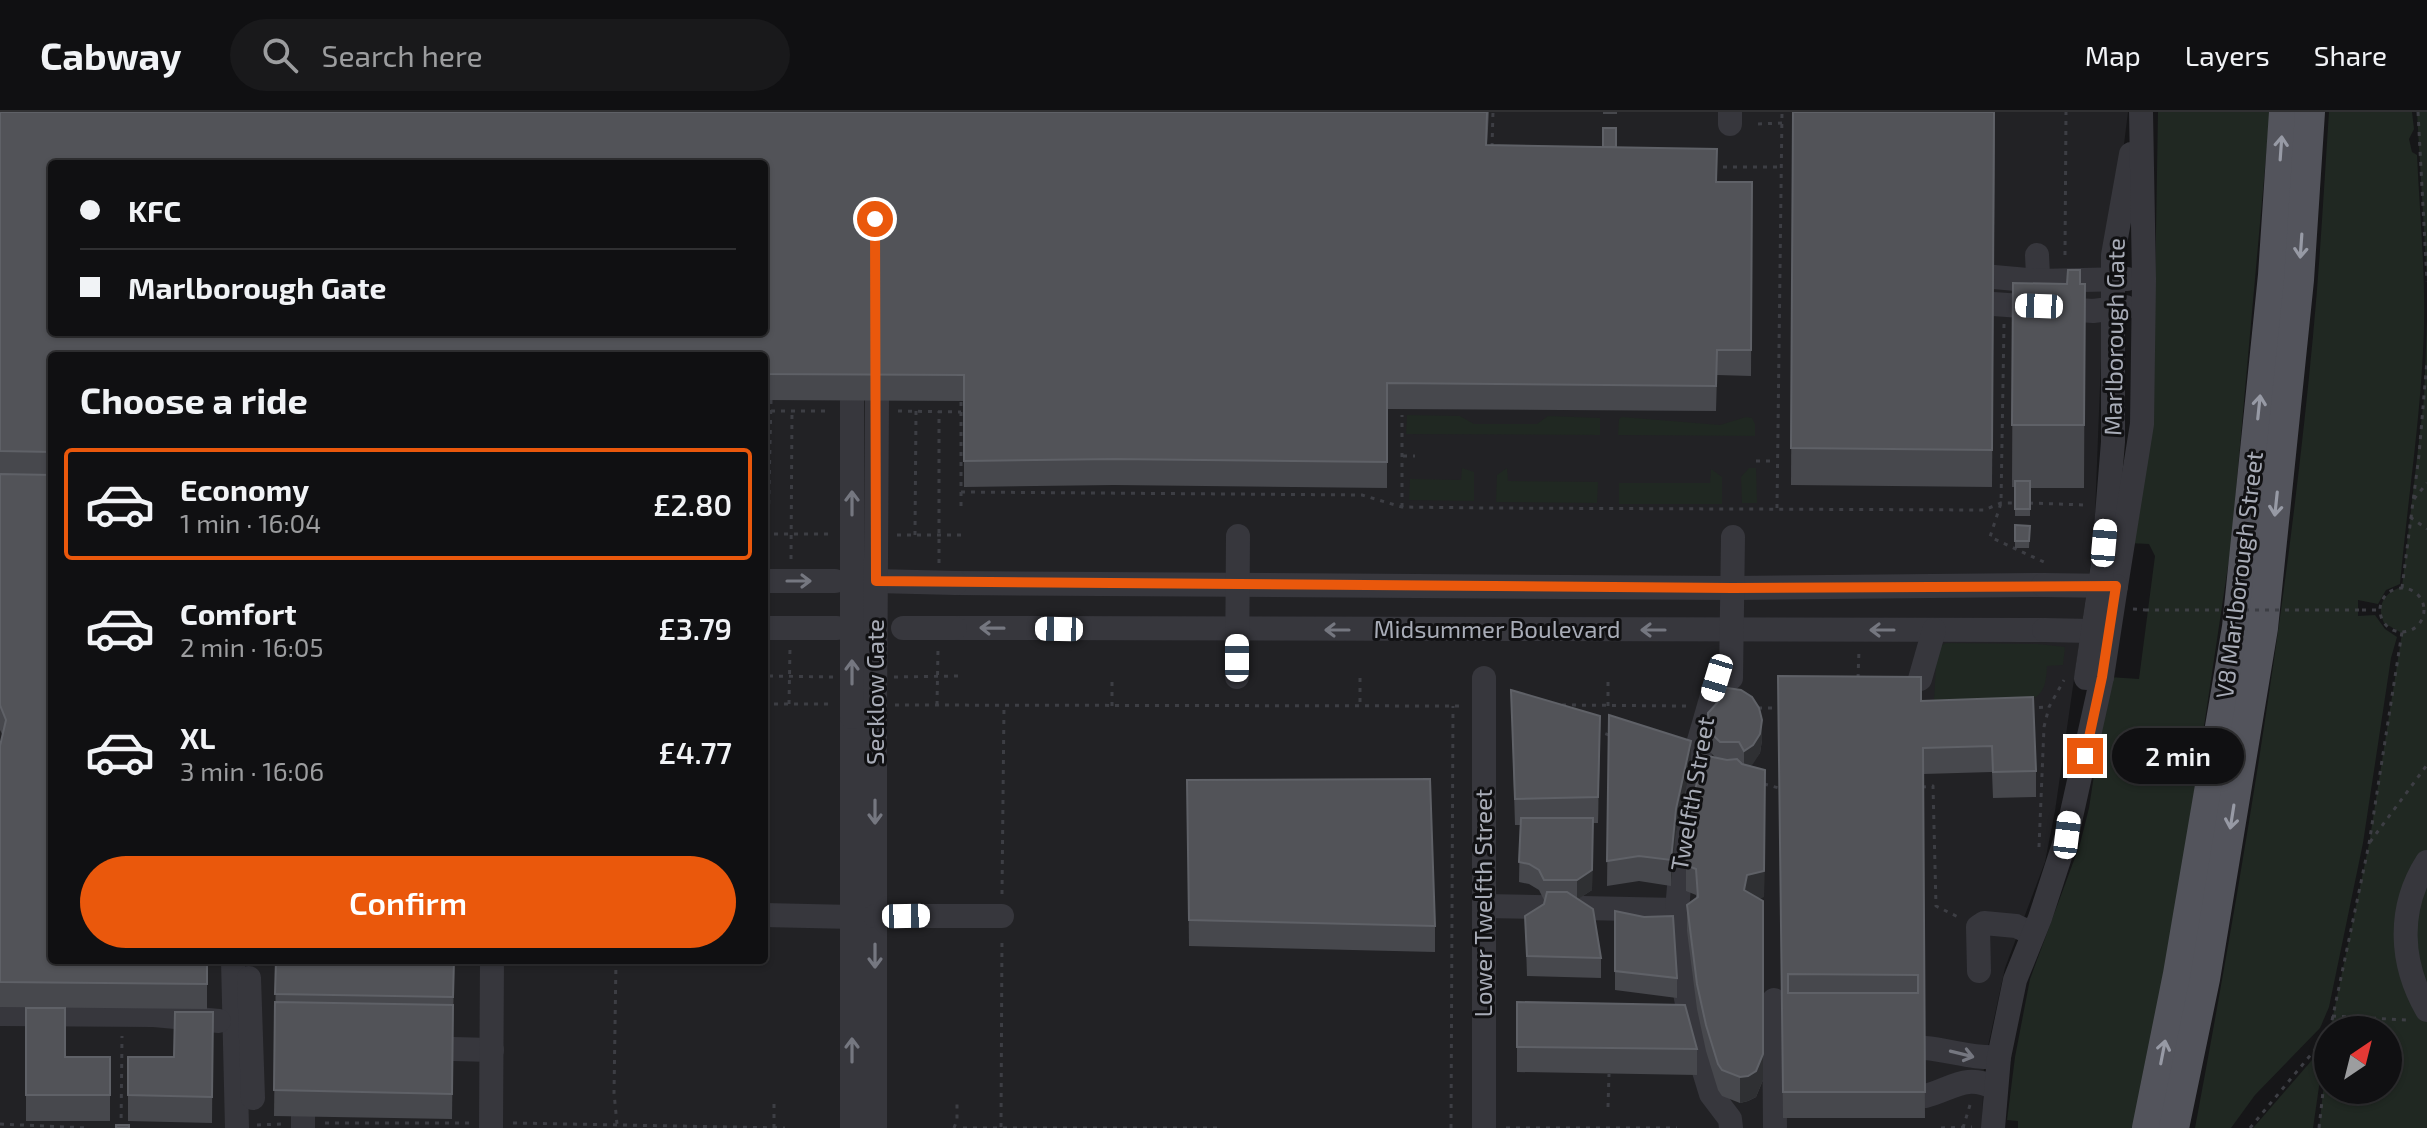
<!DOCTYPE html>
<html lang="en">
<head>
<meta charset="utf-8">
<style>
  body { margin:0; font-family:"Exo 2",sans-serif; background:#19191b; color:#f1f3f6; height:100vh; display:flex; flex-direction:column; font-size:30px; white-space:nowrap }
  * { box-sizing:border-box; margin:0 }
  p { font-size:26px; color:#9c9d9f }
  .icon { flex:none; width:44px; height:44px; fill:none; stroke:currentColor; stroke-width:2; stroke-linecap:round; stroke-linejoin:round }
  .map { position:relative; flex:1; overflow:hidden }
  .panel { position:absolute; left:48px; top:240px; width:720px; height:612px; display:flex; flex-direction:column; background:#101012; border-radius:8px; box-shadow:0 2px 6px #0004,0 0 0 2px #303032 }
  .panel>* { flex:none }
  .banner { position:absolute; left:48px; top:48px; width:720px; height:176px; border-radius:8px; box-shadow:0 2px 6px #0004,0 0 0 2px #303032; display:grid; align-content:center; height:176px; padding:0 32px; background:#101012 }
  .needle { width:52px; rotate:35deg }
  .buttons { position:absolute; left:2314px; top:904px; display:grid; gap:16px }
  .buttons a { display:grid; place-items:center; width:88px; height:88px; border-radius:50%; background:#101012; box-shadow:0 2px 6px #0004,0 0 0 2px #303032; font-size:40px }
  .end { position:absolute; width:36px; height:36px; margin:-18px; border:10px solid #ea580c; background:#fff; box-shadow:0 0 0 4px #fff }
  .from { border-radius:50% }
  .bubble { position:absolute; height:56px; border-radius:28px; background:#101012; box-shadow:0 2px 6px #0004,0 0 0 2px #303032; font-size:26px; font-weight:600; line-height:56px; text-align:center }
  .car { position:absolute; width:24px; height:48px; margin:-24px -12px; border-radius:10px; box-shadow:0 0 6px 2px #0007; background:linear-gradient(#fff 24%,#345 0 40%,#fff 0 76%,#345 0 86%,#fff 0) }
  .banner b { display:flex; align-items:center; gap:28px; height:76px; font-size:30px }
  .banner b+b { border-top:2px solid #303032 }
  .banner i { width:20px; height:20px; background:#f1f3f6 }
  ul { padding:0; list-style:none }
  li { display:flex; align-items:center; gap:24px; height:112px; margin:0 16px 12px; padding:0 16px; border:4px solid transparent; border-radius:8px }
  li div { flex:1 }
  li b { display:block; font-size:30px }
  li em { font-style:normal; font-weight:600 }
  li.current { border-color:#ea580c }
  li>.icon { width:72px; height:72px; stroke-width:1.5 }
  h2 { padding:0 32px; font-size:36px; line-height:96px }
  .button { display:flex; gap:16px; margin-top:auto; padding:16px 32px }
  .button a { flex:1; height:92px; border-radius:48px; background:#ea580c; color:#fff; font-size:32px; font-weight:600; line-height:92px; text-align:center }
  header { display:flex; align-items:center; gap:48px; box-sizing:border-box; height:112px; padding:0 40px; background:#101012; border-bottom:2px solid #303032 }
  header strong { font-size:38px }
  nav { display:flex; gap:44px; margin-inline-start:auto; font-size:28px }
  .search { width:560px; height:72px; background:#19191b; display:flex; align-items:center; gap:20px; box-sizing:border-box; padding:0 28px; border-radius:44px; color:#9c9d9f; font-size:30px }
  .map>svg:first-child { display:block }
</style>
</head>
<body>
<header>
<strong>Cabway</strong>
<div class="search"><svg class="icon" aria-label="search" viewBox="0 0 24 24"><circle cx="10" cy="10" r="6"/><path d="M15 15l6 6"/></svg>Search here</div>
<nav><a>Map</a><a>Layers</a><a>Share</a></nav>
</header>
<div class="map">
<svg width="2427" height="1016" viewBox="0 0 2427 1016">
  <rect width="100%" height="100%" fill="#161618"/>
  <path fill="#222225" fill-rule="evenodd" d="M0,0H2128L2118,81L2105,145L2094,429L2055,699L2045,750L2005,856L1984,953L1982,1016H0ZM52,52H764V220H52ZM52,244H764V848H52Z"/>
  <g fill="#202822">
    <path d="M2158,0H2270L2231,434L2168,855L2134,1016H2018V1009L2007,1008L2015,945L2030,867L2080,732L2089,696L2109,565L2139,567L2155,444L2149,432L2128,431L2153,298Z"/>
    <path d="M2329,0H2412L2414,17L2409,27L2412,40L2417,43C2420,108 2427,175 2423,240C2419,318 2407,395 2400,472L2386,478L2378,492L2358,488V504L2375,503L2385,517L2397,525L2391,546L2363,731L2329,895L2320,916L2255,983L2231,1016H2195C2244,754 2288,490 2313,224C2320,150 2324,75 2329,0Z"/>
    <path d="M2417,0H2427V170Z"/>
    <path d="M2427,208V1016H2319L2328,935V978H2388V918H2330L2369,732L2402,521L2384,511C2376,494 2384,480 2402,475L2424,286Z"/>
    <path d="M1407,303L1460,304L1474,312H1537L1548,304L1600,306V323L1406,322Z"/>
    <path d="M1622,305L1720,313L1746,305L1752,306L1755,312V324L1618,323L1619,307Z"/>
    <path d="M1462,356L1474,360V389L1409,388L1410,367L1461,368Z"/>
    <path d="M1507,356L1508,369L1598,370L1597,391L1496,390L1497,363Z"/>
    <path d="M1749,356H1756L1757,391H1742L1741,365Z"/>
    <path d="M1711,357L1722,365V392H1619V371H1710Z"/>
    <path d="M1946,531L2038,532L2065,535L2063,553L2047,554C2046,568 2046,581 2032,587L1934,588L1937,536Z"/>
    <path d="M2325,933L2313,1016H2253Z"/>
  </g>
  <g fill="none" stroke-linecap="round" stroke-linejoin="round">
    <g stroke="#3d3e44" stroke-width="3" stroke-dasharray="4 6" stroke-linecap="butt">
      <path d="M2418,0L2427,170"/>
      <path d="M1758,12L1782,11"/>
      <path d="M1492,35L1493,0"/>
      <path d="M1713,55H1782"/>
      <path d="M2065,143L2066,0"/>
      <path d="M2004,212L2001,391L1990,425L2046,451"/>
      <path d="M961,290V397"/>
      <path d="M771,299H831"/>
      <path d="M898,299L961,300"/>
      <path d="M1403,344H1415"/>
      <path d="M1756,349H1776"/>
      <path d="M961,380L1362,383L1402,395L1484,396L1984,398L2001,391H2018"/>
      <path d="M2414,387L2427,371"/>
      <path d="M2029,391L2086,393"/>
      <path d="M1402,395V303"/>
      <path d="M1777,396L1782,0"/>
      <path d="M2410,405L2427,417"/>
      <path d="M764,422H832"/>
      <path d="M768,422L771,288"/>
      <path d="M897,423H961"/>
      <path d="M915,423L916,299"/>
      <path d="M791,447L792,299"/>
      <path d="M939,451V299"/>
      <path d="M2402,476L2419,343L2427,248"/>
      <circle cx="2402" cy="498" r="22"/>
      <path d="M2133,497L2145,498"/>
      <path d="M2362,498H2380"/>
      <path d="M769,564L833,565"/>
      <path d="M894,565L958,564"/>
      <path d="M1360,566V595"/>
      <path d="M1858,566L1859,538"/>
      <path d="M764,592H832"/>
      <path d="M789,592L790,536"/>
      <path d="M895,593L1463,594"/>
      <path d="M937,593L938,537"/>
      <path d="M1562,593L1687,594"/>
      <path d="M1112,594V565"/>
      <path d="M1608,594V566"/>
      <path d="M1758,596H1778"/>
      <path d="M2029,596L2049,595"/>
      <path d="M1596,618L1611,624"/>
      <path d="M1764,672L1779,676"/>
      <path d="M1922,675L1933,674L1936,794L1958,805"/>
      <path d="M2370,730L2427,653"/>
      <path d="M2039,735L2044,615L2049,595L2064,568"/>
      <path d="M1002,782L1004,593"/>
      <path d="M616,848L614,981L617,1012"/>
      <path d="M2332,904L2407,908"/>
      <path d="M2330,918L2369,732L2402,520"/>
      <path d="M1608,995L1609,962"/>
      <path d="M325,1011H470"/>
      <path d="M513,1011L785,1016"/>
      <path d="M0,1012L88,1016"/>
      <path d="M257,1013L282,1012"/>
      <path d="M1001,1015L1002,825"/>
      <path d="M121,1016L122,924"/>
      <path d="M774,1016V990"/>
      <path d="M954,1016L957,1008V990"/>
      <path d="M963,1016H1219"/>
      <path d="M1451,1016L1453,594"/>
      <path d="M1506,1016H1677"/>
      <path d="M1941,1016L1972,1015"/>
      <path d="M1963,1016L1970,993"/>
      <path d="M2250,1016L2328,922"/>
      <path d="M2319,1016L2328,935"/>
    </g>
    <g stroke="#37373d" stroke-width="24">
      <path d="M1730,12V0"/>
      <path d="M2037,143L2039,184"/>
      <path d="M1994,165L2038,169L2127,167"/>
      <path d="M1993,192L2093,199L2126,195"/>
      <path d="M2103,452L2113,330V143L2131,42"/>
      <path d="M956,471L1732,476L2043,473"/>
      <path d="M2116,474L2142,312L2144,167L2141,0"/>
      <path d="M955,516L2044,518"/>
      <path d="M1237,565L1238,424"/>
      <path d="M1484,566V1016"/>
      <path d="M1920,567L1934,518"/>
      <path d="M875,605V1016"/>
      <path d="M2427,750C2397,797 2400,851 2427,898"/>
      <path d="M1484,794L1677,798"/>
      <path d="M764,803L853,805"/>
      <path d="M875,804H1002"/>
      <path d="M233,848L237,1016"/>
      <path d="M1979,859L1978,815L1984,811L2016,814L2033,822"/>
      <path d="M249,866L253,986"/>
      <path d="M1774,888L1775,1016"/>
      <path d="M0,902L154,903L219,909"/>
      <path d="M1925,936C1950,938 1973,947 1999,945"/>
      <path d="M453,937L492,938"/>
      <path d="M1925,984C1953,977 1965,961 1995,976"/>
      <path d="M303,1016V1004"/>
      <path d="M491,1016L492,848"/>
      <path d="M852,1016V605"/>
      <path d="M1731,1016L1730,1007L1711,982L1692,920L1684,875L1677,798L1683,728L1701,651L1698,632L1717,566H1731L1733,425"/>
      <path d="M1993,1016L1999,945L2015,868L2040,806L2067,723L2102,565"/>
    </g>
    <g stroke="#53545c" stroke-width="30">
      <path d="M2147,1016L2178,862L2237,515L2273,163L2284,0"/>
      <path d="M2174,1016L2205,867L2263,516L2299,168L2310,0"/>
    </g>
    <path stroke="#3d3e44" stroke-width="3" stroke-dasharray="4 6" stroke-linecap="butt" d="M2145,498H2362"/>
    <g stroke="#37373d" stroke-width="24">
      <path d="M764,469H835"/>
      <path d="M876,469L956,471"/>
      <path d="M2043,473L2116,474L2102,565"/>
      <path d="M764,516H837"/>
      <path d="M903,516H955"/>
      <path d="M2044,518L2091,519"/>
      <path d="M2086,566L2103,452"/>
      <path d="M852,605V288"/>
      <path d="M875,605L877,289"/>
    </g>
  </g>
  <g fill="#47484d" fill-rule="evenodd">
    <path d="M0,0H1489L1487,33L1616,35L1717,70H1752L1751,264L1717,263L1716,299L1387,297V376L1114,373L964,375V289L764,288V244H52V848H207V897L0,895V634L3,624L0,618ZM52,52H764L413,222H319Z"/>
    <rect x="1603" y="0" width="14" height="2"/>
    <path d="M1793,0H1995L1992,375L1791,373Z"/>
    <path d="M2013,171L2085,172L2084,376H2030V404H2015V375H2012Z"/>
    <path d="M2015,413L2030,414L2029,436H2015Z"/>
    <path d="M1778,564L1921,589L2036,659V685L1993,686L1992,660L1923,662L1925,1006H1783Z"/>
    <path d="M1511,578L1600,630L1598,711H1593L1592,778L1578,787L1601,846V866L1527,864L1525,804L1544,792L1546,788H1544L1539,778L1529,772L1519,770L1520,713H1515Z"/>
    <path d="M1715,578L1762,628L1760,641L1750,654L1765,684L1764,785L1758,786L1763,968L1756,985L1748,989L1740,991L1722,984L1718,978L1706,939L1697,897L1687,819V793L1696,786V783L1686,779V753L1716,646L1708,638V601L1715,593Z"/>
    <path d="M1609,603L1691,655L1676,722L1671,774L1639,769L1607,774Z"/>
    <path d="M1187,668L1435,814V840L1189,834Z"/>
    <path d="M1615,799L1677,866V886L1615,878Z"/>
    <path d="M276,848H454L452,1007L274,1004Z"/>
    <path d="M1517,890L1697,937V963L1517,960Z"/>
    <path d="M26,896L65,945H110V1009H26Z"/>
    <path d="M213,900L212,1011L128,1009V945H174Z"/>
  </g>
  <g fill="#2f3033">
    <path d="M1600,604V630L1598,711V685Z"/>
    <path d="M1762,608V628L1760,641L1753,652L1744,659V639Z"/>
    <path d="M1691,629V655L1676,722L1671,774V748L1676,697Z"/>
    <path d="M1765,658L1764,785L1747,789L1744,778Z"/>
    <path d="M1593,706L1592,778L1577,788V768Z"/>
    <path d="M1763,789V968L1756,985L1748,989L1740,991V965Z"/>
  </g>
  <g fill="#525358" stroke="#5f6167" stroke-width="2" fill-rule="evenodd">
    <path d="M0,0H1487L1486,33L1717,37L1716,70H1752L1751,238H1717L1716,274L1387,271V350L1114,347L964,349V263L764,262V244H52V340L0,339ZM52,52H764V220H413V222H319V220H52Z"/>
    <path d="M1793,0H1994L1992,338L1791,336Z"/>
    <rect x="1603" y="16" width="13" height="19"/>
    <path d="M2068,158H2080V172H2085L2084,313H2012L2013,171L2067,172Z"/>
    <path d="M0,362L52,363V848H207V872L0,870V634L6,608L0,593Z"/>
    <rect x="2015" y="369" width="15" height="28"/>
    <path d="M2015,413L2030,414L2029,429H2015Z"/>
    <path d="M1778,564L1921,565V589L2033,585L2036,659L1993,660L1992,634L1923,636L1925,980H1783ZM1788,862L1918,863V881H1788Z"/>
    <path d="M1727,576L1741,578L1752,585L1759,596L1762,608L1760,622L1753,633L1744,639L1739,630H1720L1708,618V601L1719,589L1715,578Z"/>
    <path d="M1511,578L1600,604L1598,685L1515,687Z"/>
    <path d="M1609,603L1691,629L1676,697L1671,748L1639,744L1607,749Z"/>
    <path d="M1703,643L1727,648L1737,647L1742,652L1765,658L1764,759L1747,763L1744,778L1763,789V942L1756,959L1748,964L1740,965L1722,958L1718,952L1706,913L1697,872L1687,793L1698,785L1696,757L1686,753L1695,679Z"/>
    <path d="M1430,667L1435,814L1189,808L1187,668Z"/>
    <path d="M1521,706H1593L1592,758L1577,768H1544L1539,758L1529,752L1519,750Z"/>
    <path d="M1547,780H1567L1593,797L1601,846L1527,844L1525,804L1544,792Z"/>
    <path d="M1615,799L1644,805L1673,804L1677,866L1615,859Z"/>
    <path d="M276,848H454L453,885L275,882Z"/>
    <path d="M275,890L453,893L452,982L274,978Z"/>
    <path d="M1517,890L1685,893L1697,937L1517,935Z"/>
    <path d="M26,896H65V945H110V983H26Z"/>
    <path d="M175,900H213L212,985L128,983V945H174Z"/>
    <rect x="116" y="1013" width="13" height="3"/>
  </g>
  <defs><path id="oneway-shaft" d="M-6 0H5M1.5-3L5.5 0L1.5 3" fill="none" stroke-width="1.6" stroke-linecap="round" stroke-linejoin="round" transform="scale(2)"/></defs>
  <g stroke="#979aa5">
    <use href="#oneway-shaft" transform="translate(2281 36) rotate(-86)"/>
    <use href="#oneway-shaft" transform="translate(2301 134) rotate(94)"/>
    <use href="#oneway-shaft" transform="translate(2259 295) rotate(-84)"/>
    <use href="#oneway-shaft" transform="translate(2276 392) rotate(96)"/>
    <use href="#oneway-shaft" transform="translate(2232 705) rotate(99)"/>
    <use href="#oneway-shaft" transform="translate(2163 940) rotate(-79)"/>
  </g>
  <g stroke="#757780">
    <use href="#oneway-shaft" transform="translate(852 391) rotate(-90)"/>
    <use href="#oneway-shaft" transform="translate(799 469)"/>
    <use href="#oneway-shaft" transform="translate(992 516) rotate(-179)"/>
    <use href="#oneway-shaft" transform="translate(1337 518) rotate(-180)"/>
    <use href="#oneway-shaft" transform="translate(1653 518) rotate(180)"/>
    <use href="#oneway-shaft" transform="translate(1882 518) rotate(180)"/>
    <use href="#oneway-shaft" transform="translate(852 560) rotate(-90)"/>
    <use href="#oneway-shaft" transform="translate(875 700) rotate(90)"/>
    <use href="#oneway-shaft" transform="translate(875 844) rotate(90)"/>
    <use href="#oneway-shaft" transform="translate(852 938) rotate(-90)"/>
    <use href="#oneway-shaft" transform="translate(1962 942) rotate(14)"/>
  </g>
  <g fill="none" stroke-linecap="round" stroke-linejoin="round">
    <path stroke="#ea580c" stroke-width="10" d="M875,107L876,469L1732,476L2116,474L2102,565L2085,644"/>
  </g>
  <g text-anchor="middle" stroke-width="6" stroke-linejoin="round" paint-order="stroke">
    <g font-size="24" fill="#a8acb7" stroke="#111113">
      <text transform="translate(2115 225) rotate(-89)" y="8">Marlborough Gate</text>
      <text transform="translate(2240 463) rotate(-83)" y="8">V8 Marlborough Street</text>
      <text x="1497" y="526">Midsummer Boulevard</text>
      <text transform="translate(876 580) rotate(-90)" y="8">Secklow Gate</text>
      <text transform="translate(1693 682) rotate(-80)" y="8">Twelfth Street</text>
      <text transform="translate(1484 791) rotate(-90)" y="8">Lower Twelfth Street</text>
    </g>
  </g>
</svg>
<div class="buttons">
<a><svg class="needle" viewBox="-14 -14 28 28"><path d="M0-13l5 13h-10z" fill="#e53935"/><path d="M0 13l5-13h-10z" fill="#9c9d9f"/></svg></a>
</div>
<i class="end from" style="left:875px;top:107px"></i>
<i class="end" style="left:2085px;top:644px"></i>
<div class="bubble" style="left:2112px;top:616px;width:132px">2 min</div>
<i class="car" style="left:2039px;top:194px;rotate:272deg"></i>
<i class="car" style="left:2104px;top:431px;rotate:5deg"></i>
<i class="car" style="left:1059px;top:517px;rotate:271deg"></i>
<i class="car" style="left:1237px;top:546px;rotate:0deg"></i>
<i class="car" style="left:1717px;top:566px;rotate:197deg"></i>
<i class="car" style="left:2067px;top:723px;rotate:7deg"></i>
<i class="car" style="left:906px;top:804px;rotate:89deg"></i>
<div class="banner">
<b><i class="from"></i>KFC</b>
<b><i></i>Marlborough Gate</b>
</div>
<section class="panel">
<h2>Choose a ride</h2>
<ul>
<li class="current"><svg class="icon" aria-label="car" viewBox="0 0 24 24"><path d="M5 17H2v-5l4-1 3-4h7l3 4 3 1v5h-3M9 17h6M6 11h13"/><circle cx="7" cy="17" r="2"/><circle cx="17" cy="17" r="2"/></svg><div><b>Economy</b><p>1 min · 16:04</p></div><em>£2.80</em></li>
<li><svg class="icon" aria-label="car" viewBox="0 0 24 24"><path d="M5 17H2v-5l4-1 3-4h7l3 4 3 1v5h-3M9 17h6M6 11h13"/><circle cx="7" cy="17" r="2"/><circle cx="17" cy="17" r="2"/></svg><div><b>Comfort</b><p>2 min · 16:05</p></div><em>£3.79</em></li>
<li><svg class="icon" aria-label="car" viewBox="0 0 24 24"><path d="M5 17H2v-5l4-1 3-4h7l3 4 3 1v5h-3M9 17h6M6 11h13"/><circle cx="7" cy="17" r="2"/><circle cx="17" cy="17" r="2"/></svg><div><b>XL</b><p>3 min · 16:06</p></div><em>£4.77</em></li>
</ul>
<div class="button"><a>Confirm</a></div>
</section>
</div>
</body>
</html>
